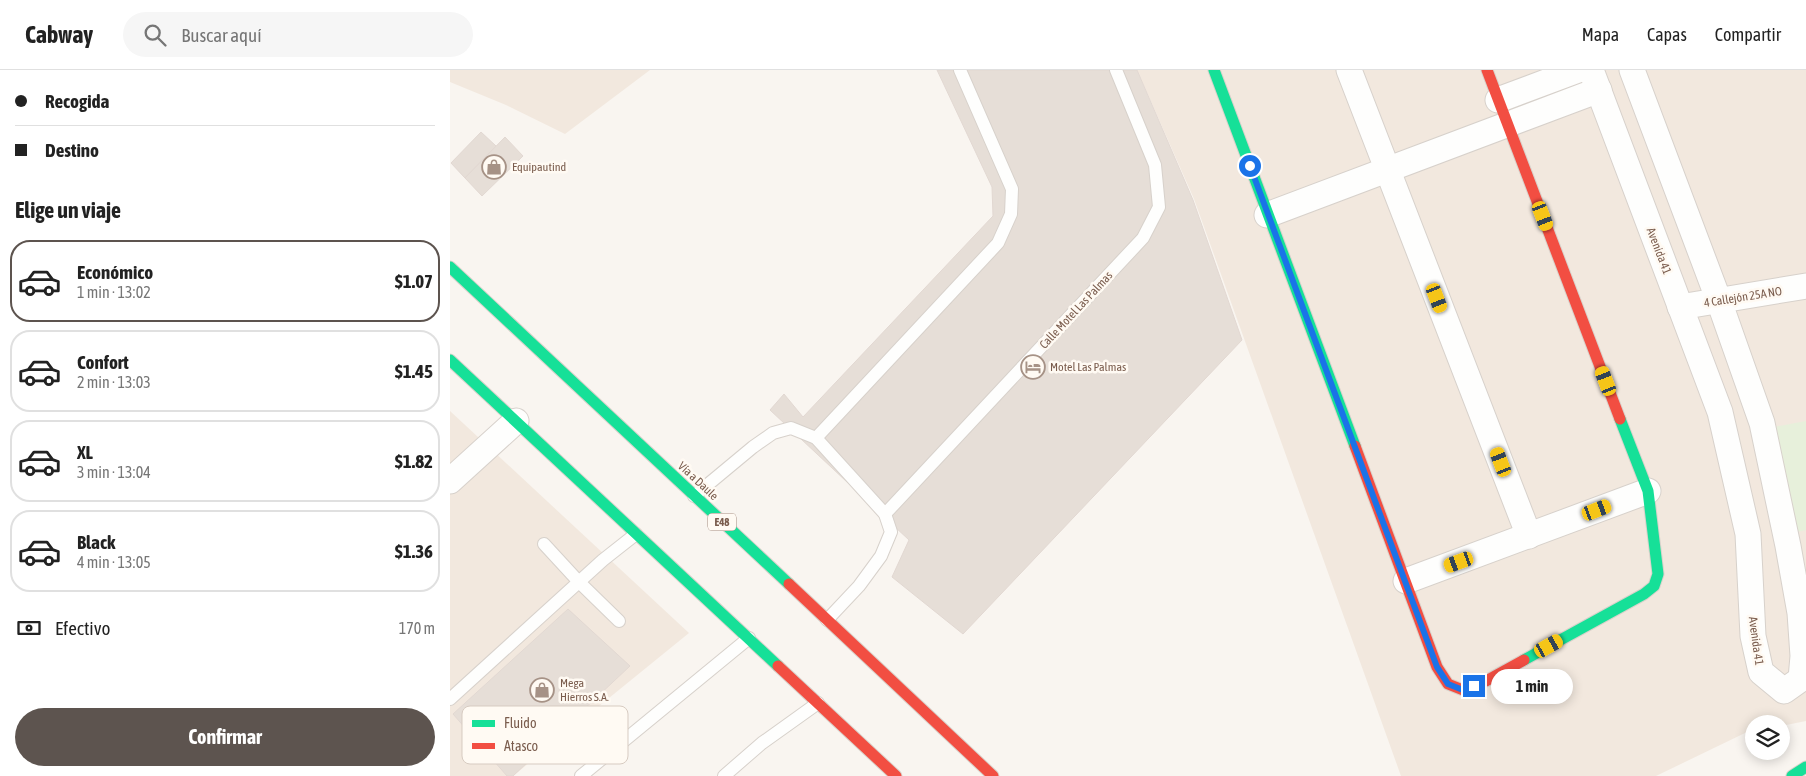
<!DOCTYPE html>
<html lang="es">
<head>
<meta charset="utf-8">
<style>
  body { margin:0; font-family:"Asap Condensed",sans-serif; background:#f6f6f6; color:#222; height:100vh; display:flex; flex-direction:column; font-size:19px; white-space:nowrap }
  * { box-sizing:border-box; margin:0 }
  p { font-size:16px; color:#767676 }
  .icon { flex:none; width:28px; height:28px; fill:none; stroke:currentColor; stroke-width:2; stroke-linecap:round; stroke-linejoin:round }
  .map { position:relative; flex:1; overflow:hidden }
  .panel { display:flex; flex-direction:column; background:#fff; width:450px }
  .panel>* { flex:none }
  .top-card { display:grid; align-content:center; height:110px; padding:0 15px; background:#fff }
  .fabs { position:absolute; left:1295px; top:645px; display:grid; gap:10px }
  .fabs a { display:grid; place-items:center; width:45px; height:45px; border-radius:50%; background:#fff; box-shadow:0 2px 12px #0003; font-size:25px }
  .end { position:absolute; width:22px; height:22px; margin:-11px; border:6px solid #1a73e8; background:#fff; box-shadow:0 0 0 2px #fff }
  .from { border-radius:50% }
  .bubble { position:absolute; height:35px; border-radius:18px; background:#fff; box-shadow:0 2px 12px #0003; font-size:16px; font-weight:700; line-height:35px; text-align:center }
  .car { position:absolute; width:15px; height:30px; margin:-15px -8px; border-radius:6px; box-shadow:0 0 4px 1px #0007; background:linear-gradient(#f5c518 24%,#345 0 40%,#f5c518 0 76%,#345 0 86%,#f5c518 0) }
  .top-card b { display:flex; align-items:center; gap:18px; height:48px; font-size:19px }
  .top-card b+b { border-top:1px solid #e0e0e0 }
  .top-card i { width:12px; height:12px; background:#222 }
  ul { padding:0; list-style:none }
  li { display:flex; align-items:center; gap:15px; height:82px; margin:0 10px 8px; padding:0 5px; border:2px solid #e0e0e0; border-radius:20px }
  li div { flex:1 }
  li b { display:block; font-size:19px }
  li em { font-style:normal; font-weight:700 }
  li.selected { border-color:#5d544f }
  li>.icon { width:45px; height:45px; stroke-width:1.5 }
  h2 { padding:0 15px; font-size:22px; line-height:60px }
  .pay { display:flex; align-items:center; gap:12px; height:55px; padding:0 15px; font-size:19px }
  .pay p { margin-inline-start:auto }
  .primary-button { display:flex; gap:10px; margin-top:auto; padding:10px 15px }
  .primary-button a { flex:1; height:58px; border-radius:30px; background:#5d544f; color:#fff; font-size:20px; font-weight:700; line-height:58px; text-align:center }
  header { display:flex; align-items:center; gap:30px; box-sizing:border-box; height:70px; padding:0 25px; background:#fff; border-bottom:1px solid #e0e0e0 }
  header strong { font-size:24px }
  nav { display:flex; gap:28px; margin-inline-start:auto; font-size:18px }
  .search { width:350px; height:45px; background:#f6f6f6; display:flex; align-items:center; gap:12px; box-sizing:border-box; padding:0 18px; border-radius:28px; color:#767676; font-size:19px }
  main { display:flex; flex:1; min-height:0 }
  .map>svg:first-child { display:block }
</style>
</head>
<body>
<header>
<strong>Cabway</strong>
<div class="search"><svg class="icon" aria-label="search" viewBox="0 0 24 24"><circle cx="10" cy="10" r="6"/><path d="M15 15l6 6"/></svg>Buscar aquí</div>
<nav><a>Mapa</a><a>Capas</a><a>Compartir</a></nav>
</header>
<main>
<section class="panel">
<div class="top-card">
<b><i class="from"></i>Recogida</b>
<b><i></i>Destino</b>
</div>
<h2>Elige un viaje</h2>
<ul>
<li class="selected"><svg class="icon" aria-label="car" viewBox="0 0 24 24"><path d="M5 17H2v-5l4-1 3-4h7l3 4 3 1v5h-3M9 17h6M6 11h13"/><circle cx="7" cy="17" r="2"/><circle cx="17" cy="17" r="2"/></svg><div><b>Económico</b><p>1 min · 13:02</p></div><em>$1.07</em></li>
<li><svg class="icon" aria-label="car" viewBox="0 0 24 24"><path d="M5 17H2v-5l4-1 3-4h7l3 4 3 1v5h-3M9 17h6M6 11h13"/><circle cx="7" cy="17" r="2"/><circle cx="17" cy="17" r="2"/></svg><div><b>Confort</b><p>2 min · 13:03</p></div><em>$1.45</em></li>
<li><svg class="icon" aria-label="car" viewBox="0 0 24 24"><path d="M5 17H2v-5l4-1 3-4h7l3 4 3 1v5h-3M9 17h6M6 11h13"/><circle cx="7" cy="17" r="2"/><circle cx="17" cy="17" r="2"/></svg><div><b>XL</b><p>3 min · 13:04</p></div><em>$1.82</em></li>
<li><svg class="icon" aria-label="car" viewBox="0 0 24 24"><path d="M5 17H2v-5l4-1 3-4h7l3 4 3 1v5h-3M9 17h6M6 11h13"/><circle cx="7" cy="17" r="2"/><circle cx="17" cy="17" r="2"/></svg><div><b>Black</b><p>4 min · 13:05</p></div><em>$1.36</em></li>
</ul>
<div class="pay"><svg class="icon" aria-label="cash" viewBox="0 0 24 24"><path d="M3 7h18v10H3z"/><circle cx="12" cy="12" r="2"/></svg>Efectivo<p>170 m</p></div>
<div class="primary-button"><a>Confirmar</a></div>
</section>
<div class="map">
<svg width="1356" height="706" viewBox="0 0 1356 706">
  <rect width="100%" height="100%" fill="#f9f5f0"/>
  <g fill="#f2e8de">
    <path d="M0,0H200L115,64L56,35L0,12Z"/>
    <path d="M687,0H1356V651L1331,656V654H1304V661L1295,663L1206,706H951L744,129Z"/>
    <path d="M0,341L239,563L63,706H0Z"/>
  </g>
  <path fill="#e7f0db" d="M1356,351V460L1347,462L1313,359Z"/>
  <g fill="#e6ded7" stroke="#e2d8d2">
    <path d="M487,0H687L743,130L792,270L513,564L442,507L459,470L320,340L334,324L353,347L543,146L542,117Z"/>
    <path d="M31,62L46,76L15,108L1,93Z"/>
    <path d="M55,67L73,86L32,126L15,108Z"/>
    <path d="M118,539L180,596L63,706H57L3,644Z"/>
  </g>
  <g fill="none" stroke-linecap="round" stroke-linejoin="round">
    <g stroke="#d7d1cb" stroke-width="14">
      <g id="lane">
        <path d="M366,368L548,173L561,144L562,119L510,0"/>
        <path d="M244,426L303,377L323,363L341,358L366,368L435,444L441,462L431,486L409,516L377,550"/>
        <path d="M435,444L693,168L709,137L705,95L666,0"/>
        <path d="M94,474L129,512L169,551"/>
        <path d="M0,629L153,490L186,464"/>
        <path d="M131,706L299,568"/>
        <path d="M274,706L312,673L368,633"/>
      </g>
    </g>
    <g stroke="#d7d1cb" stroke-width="27">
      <g id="street">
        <path d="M899,0L1079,466"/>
        <path d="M1141,0L1270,342L1298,464L1303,566L1311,602L1334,621L1351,609L1353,586L1350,543L1338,476L1312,353L1269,231L1182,0"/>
        <path d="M1048,30L1128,0"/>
        <path d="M817,145L1149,20"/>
        <path d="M1230,237L1356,216"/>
        <path d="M0,411L66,351"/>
        <path d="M956,511L1198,421"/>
      </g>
    </g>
    <g stroke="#d9d2cb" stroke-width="13">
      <g id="fast">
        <path d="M764,0L905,376"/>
        <path d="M0,197L339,514"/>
        <path d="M0,290L328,596"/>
        <path d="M1074,590L1194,524L1204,516L1208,504L1198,421L1170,349"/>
        <path d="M1342,706L1356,697"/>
      </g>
    </g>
    <g stroke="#d9d2cb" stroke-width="13">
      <g id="jam">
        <path d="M1037,0L1170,349"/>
        <path d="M905,376L987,597L998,614L1013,620L1036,611L1074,590"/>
        <path d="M339,514L543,706"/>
        <path d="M328,596L446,706"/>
      </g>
    </g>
    <use href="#lane" stroke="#fefefd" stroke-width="12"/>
    <use href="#street" stroke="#fefefd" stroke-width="25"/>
    <use href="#fast" stroke="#16e098" stroke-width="11"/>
    <use href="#jam" stroke="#f24e42" stroke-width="11"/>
  </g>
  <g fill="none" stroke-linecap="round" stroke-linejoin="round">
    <path stroke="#1a73e8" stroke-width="6" d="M800,96L987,597L998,614L1013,620L1024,616"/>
  </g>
  <defs>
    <g id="shop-ring" transform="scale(1.25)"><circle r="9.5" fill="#fffaf3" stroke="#a69286" stroke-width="1.5"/><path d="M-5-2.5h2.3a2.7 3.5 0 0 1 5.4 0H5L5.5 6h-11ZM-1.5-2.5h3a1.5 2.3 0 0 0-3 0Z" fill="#a69286"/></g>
    <g id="hotel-ring" transform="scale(1.25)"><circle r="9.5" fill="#fffaf3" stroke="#a69286" stroke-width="1.5"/><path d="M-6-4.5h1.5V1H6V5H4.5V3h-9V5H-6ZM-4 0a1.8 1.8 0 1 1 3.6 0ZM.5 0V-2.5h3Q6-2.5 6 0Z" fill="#a69286"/></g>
  </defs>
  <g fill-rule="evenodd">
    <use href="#shop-ring" x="44" y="97"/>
    <use href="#hotel-ring" x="583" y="297"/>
    <use href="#shop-ring" x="92" y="620"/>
  </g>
  <g text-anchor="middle" stroke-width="5" stroke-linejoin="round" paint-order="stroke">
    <rect fill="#fffaf3" stroke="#a28b7f" stroke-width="1" x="258" y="443.5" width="28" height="17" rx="4"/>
    <g font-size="11" font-weight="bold" fill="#7a5c4d">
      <text x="272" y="456">E48</text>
    </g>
    <g font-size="12" fill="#7a5c4d" stroke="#fffaf3" text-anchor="start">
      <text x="62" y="101">Equipautind</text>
      <text x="600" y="301">Motel Las Palmas</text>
      <text x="110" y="617">Mega<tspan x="110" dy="14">Hierros S.A.</tspan></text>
    </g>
    <g font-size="12" fill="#7a5c4d" stroke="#fffaf3">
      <text transform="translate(1209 181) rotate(69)" y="4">Avenida 41</text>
      <text transform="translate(1293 227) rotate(-9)" y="4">4 Callejón 25A NO</text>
      <text transform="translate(626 240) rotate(-47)" y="4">Calle Motel Las Palmas</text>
      <text transform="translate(248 411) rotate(43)" y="4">Vía a Daule</text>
      <text transform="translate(1306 571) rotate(82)" y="4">Avenida 41</text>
    </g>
  </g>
  <rect x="12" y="636" width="166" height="58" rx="8" fill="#fffaf3" stroke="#d7cbc1" stroke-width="1"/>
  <rect x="22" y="650" width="23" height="7" fill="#16e098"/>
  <rect x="22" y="673" width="23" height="6" fill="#f24e42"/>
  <g font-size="14" fill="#7a5c4d">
    <text x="54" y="658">Fluido</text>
    <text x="54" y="681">Atasco</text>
  </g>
</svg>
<div class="fabs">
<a><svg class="icon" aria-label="layers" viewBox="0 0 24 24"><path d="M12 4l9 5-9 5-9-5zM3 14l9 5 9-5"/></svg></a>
</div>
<i class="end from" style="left:800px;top:96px"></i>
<i class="end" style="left:1024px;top:616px"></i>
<div class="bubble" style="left:1041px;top:599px;width:82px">1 min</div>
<i class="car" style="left:1093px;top:146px;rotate:159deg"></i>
<i class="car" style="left:987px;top:228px;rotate:159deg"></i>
<i class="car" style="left:1156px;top:311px;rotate:339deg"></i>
<i class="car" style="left:1051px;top:392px;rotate:339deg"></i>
<i class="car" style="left:1147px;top:440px;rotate:69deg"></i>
<i class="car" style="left:1009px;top:492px;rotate:250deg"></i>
<i class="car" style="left:1099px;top:576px;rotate:61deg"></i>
</div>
</main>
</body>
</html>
